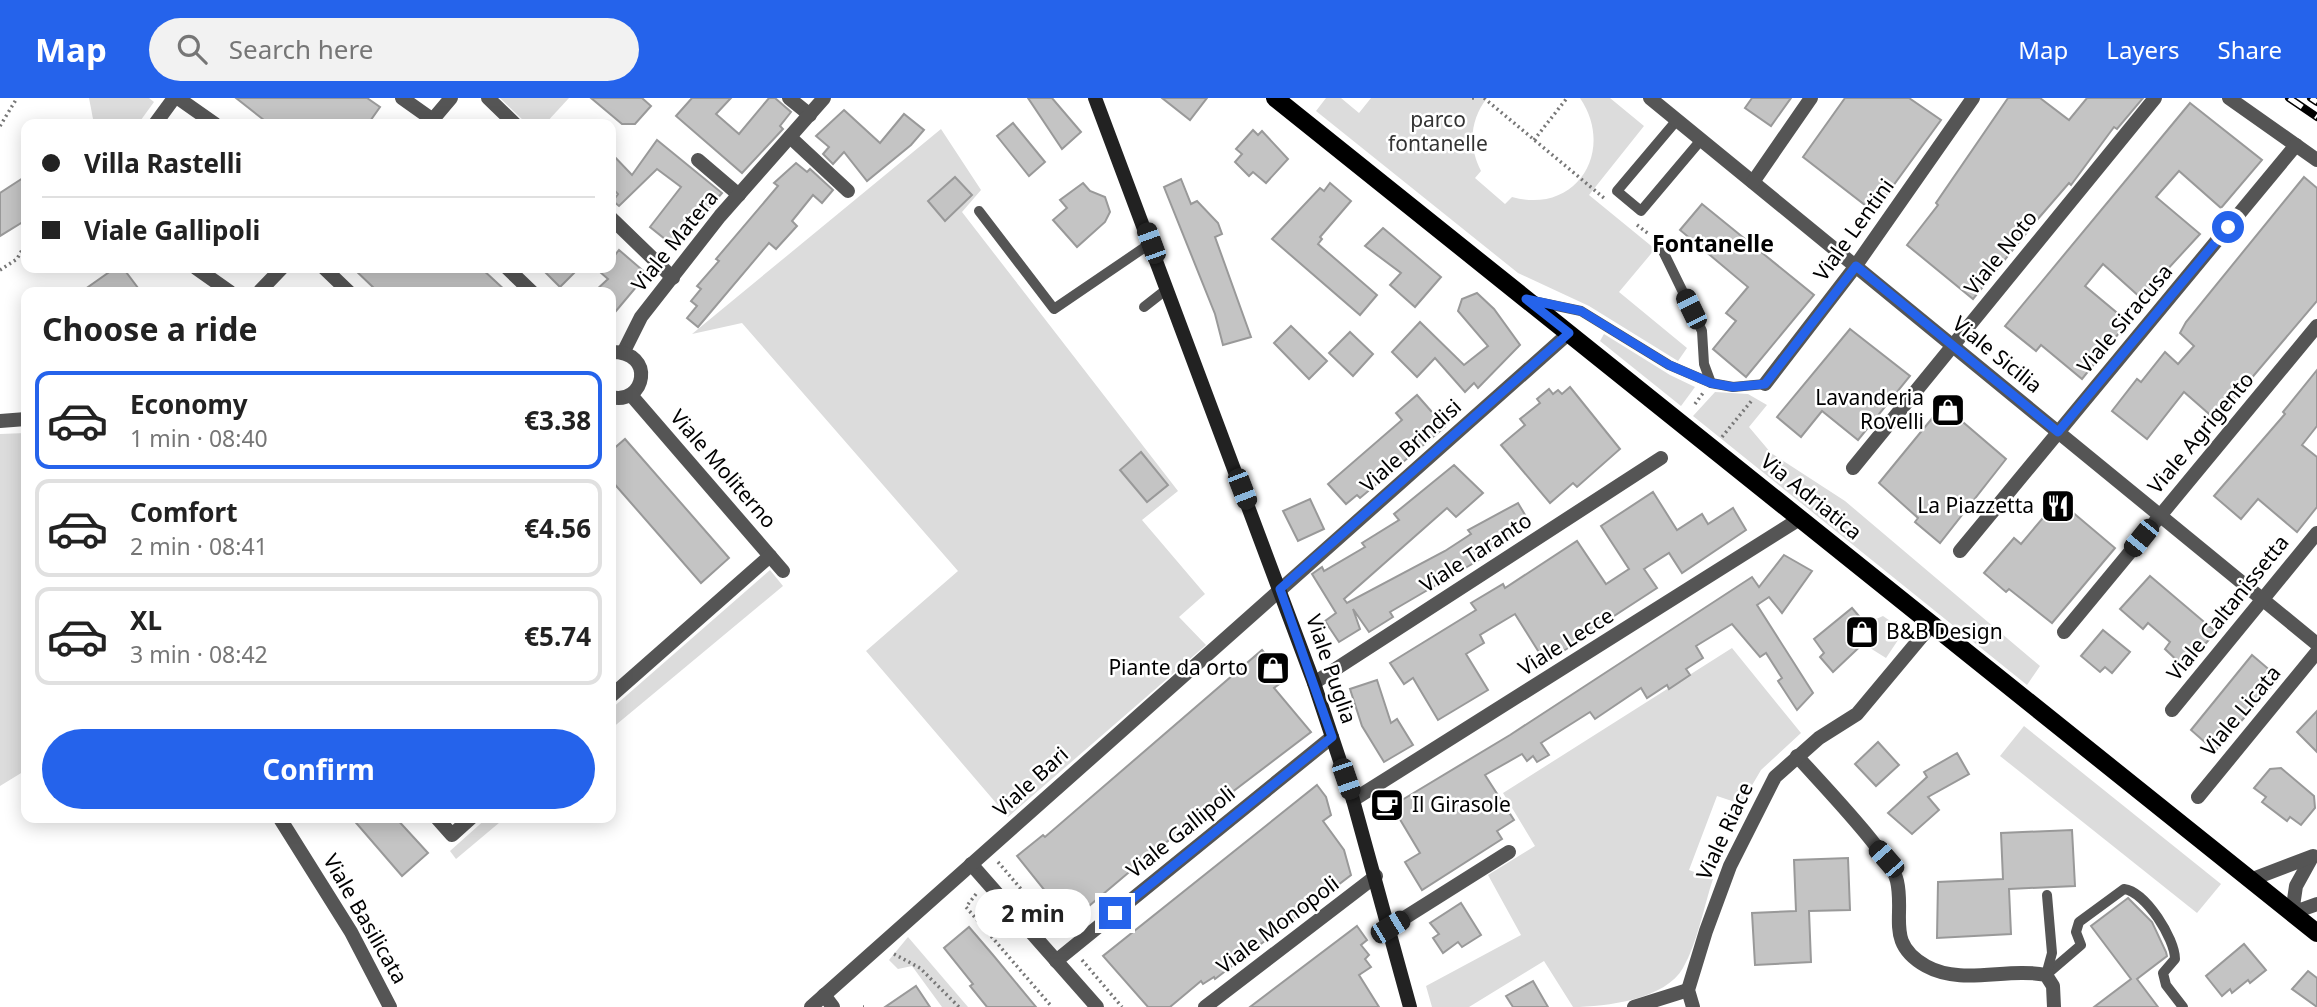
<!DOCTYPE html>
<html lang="en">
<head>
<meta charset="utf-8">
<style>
  body { margin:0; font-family:"Noto Sans",sans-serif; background:#f2f2f2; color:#222; height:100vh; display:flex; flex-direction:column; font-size:26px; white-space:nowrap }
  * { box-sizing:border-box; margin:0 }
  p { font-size:23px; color:#767676 }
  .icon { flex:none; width:38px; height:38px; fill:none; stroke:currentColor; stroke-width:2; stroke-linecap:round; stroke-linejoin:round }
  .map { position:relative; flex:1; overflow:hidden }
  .drawer { position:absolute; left:21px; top:189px; width:595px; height:536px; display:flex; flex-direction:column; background:#fff; border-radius:14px; box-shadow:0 4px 18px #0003 }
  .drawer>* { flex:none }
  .top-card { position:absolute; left:21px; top:21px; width:595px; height:154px; border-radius:14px; box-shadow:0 4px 18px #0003; display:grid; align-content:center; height:154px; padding:0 21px; background:#fff }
  .end { position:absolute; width:32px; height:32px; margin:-16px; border:9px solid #2563eb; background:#fff; box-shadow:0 0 0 4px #fff }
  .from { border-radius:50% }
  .bubble { position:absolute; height:49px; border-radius:24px; background:#fff; box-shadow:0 4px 18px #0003; font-size:23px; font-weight:700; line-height:49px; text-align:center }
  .car { position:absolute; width:21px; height:42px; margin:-21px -10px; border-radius:9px; box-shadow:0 0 5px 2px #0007; background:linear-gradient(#222 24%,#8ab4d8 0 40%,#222 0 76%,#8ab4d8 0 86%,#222 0) }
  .top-card b { display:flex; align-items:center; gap:24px; height:66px; font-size:26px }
  .top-card b+b { border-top:2px solid #e0e0e0 }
  .top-card i { width:18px; height:18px; background:#222 }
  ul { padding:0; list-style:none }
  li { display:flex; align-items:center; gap:21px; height:98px; margin:0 14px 10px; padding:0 7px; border:4px solid #e0e0e0; border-radius:14px }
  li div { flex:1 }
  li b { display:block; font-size:26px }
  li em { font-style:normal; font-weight:700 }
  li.current { border-color:#2563eb }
  li>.icon { width:63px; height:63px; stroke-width:1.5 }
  h2 { padding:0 21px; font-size:32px; line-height:84px }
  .cta { display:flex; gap:14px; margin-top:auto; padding:14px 21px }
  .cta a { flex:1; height:80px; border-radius:42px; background:#2563eb; color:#fff; font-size:28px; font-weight:700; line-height:80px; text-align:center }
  header { display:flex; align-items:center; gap:42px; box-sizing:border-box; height:98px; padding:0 35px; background:#2563eb; color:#fff }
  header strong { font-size:33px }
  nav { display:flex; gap:38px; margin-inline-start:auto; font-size:24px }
  .search { width:490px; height:63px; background:#f2f2f2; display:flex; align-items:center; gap:18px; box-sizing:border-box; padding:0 24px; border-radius:38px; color:#767676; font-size:26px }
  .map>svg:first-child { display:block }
</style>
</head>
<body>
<header>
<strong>Map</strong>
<div class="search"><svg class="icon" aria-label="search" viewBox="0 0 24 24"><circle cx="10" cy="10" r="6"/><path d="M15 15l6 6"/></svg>Search here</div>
<nav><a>Map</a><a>Layers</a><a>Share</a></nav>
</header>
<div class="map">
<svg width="2317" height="909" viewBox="0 0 2317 909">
  <rect width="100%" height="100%" fill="#fff"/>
  <g fill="#dcdcdc">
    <path d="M89,0H149L154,4L138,26H94Z"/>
    <path d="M500,0H569L545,26H527Z"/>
    <path d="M1326,0H1341L1359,15L1371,0H1487C1470,22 1468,48 1481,73L1475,80L1505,106L1512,99C1576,117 1616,53 1580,0H1610L1644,28L1589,97L1655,151L1619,194L1687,250L1678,263L1589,208L1518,175L1316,13Z"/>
    <path d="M941,31L981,92L962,114L1178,393L1142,422L1205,496L1179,519L1206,547L1008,719L866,553L958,473L742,225L692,236Z"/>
    <path d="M1604,236L1670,277L1695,289L1681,308L1600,243Z"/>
    <path d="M1715,294L1748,296L1767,307L1749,329L1771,355L1845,403L2040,568L2027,587L1693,318Z"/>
    <path d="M26,335V672L0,688V336Z"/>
    <path d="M770,472L783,488L611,631V611Z"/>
    <path d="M1883,518L1899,529L1900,539L1886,560L1870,550L1875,539L1874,522Z"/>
    <path d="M1732,550L1801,635L1761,672L1741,706L1717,698L1689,772L1713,781C1704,808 1697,846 1683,870C1666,901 1606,909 1573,909L1544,863L1469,909H1432L1426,888L1521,837L1488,777L1535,748L1503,695Z"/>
    <path d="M2024,628L2221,786L2197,815L2000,658Z"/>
    <path d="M488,719H506L456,761L450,753Z"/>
    <path d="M908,839L968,909H942L912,868L898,871L889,862Z"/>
  </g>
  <g fill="#c4c4c4" stroke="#999" stroke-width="2">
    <path d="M236,0H367L380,9L368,26H269Z"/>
    <path d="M591,0H642L651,8L635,26H622Z"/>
    <path d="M692,0H731L716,16L739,36L769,0H775L791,14L780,28L783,31L742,75L676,18Z"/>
    <path d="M1028,0H1052L1081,34L1062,51Z"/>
    <path d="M1162,0H1207L1190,22Z"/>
    <path d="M1752,0H1791L1771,28L1745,10Z"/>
    <path d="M1845,0H1909L1941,22L1874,114L1803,59Z"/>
    <path d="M2008,0H2040L2069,22L2087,0H2143L2117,31L2114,29L2071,87L2069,85L2037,122L1973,201L1907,147L1938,107L1936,105Z"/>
    <path d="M2190,5L2262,62L2221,110L2179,73L2156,99L2200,136L2141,200L2103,166L2085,188L2128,224L2082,281L2041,247L2036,253L2005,228Z"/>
    <path d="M844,12L880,45L904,16L924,32L911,47L867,83L844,54L833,66L823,56L829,49L816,38Z"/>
    <path d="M1013,25L1045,64L1029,78L997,38Z"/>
    <path d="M1253,32L1258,37L1262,33L1288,61L1266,85L1253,74L1249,78L1235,64L1242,56L1236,51Z"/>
    <path d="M657,42L722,95L675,149L650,129L681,89L657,71L619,108L613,103L618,96L611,89V55L632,77Z"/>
    <path d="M796,65L807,74L810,71L833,92L822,105L813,97L792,123L797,128L776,151L769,145L698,229L687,220L697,208L691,203L701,191L697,188L719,163L716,161L778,88L774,85Z"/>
    <path d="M26,78V122L0,138V95Z"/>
    <path d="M955,79L972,97L945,123L928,103Z"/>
    <path d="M2304,79L2317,90V203L2216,322L2184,294L2147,341L2112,313L2137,281L2141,284L2165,254L2178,266L2194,248L2180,235L2186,224Z"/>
    <path d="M1181,81L1191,106L1197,103L1218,125L1222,136L1215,139L1251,239L1223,247L1215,216L1164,89Z"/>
    <path d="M1083,85L1090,93L1105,99L1110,114L1105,124L1077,149L1053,122L1067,110L1060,102Z"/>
    <path d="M1330,85L1351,103L1320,139L1322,141L1318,146L1377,197L1360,217L1272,141L1320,90L1324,93Z"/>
    <path d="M1702,106L1814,197L1746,279L1713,251L1736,223L1726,215L1748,189L1680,132Z"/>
    <path d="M1383,130L1441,179L1415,209L1390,187L1401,175L1365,148Z"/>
    <path d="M619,152L647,176L611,219V194H594L608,181L600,174L604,170H611V162Z"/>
    <path d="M115,170H123L141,194H81Z"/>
    <path d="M353,170H481L507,194H378Z"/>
    <path d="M541,170H579L560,189Z"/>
    <path d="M1477,195L1494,211L1520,247L1478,290L1474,285L1465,294L1435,260L1417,279L1392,254L1420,224L1464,267L1488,248L1458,213L1462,201Z"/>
    <path d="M1291,228L1327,263L1309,281L1274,245Z"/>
    <path d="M1850,231L1910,278L1858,342L1822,313L1801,339L1777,319Z"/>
    <path d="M1350,234L1373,256L1353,278L1329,255Z"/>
    <path d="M2317,272V328L2302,347L2317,359V409L2297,434L2258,401L2241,421L2214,398L2285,316L2283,314Z"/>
    <path d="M1570,289L1620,351L1577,389L1573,385L1550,405L1501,347L1525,327L1520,321L1540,305L1537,301L1549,291L1553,296L1558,292L1562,296Z"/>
    <path d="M1417,297L1445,329L1360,400L1357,397L1346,406L1328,386L1402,322L1396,315Z"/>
    <path d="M1943,307L2006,361L1940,445L1915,424L1918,420L1879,385Z"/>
    <path d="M625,341L729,460L701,485L611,382V353Z"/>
    <path d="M1141,354L1168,387L1147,404L1120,372Z"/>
    <path d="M1454,367L1483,395L1456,419L1447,410L1344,501L1347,505L1445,453L1471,436L1468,432L1518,405L1531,427L1481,455L1484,459L1390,514L1393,519L1369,534L1353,511L1360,531L1339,544L1325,523L1336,515L1312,476L1322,469L1324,473L1365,449L1362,445L1399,422L1394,416Z"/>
    <path d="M1653,394L1677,432L1702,416L1708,426L1733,410L1746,432L1682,475L1669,455L1644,471L1657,490L1611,520L1613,523L1545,564L1515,516L1480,537L1484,545L1466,556L1488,592L1438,622L1413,580L1404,586L1390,565L1476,512L1471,505L1503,486L1505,490L1577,443L1606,486L1629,471L1601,428Z"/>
    <path d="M1310,401L1324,431L1298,443L1283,413Z"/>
    <path d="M2058,402L2115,450L2052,525L2009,491L2006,494L1984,475L2014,440L2021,446Z"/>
    <path d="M1784,457L1812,473L1782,515L1769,499L1757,507L1813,595L1797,612L1778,583L1782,580L1766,555L1760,559L1732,526L1696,548L1703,560L1686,571L1690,577L1669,591L1667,587L1647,600L1641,590L1595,621L1590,614L1541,645L1549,657L1537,664L1533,658L1527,663L1522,656L1485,677L1514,722L1497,733L1502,741L1422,792L1405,764L1420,755L1392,708L1510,637L1752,479L1759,489Z"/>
    <path d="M2150,478L2216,534L2184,569L2165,551L2170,544L2148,525L2143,531L2120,511Z"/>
    <path d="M1852,510L1871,532L1869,540L1833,574L1820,559L1824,555L1814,541Z"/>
    <path d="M2103,532L2130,554L2112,575L2105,569L2100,574L2081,558Z"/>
    <path d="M1262,552L1286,581L1274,590L1311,634L1147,759L1070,824L1017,758L1043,737L1045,739Z"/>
    <path d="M2252,557L2279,580L2215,653L2191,632Z"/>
    <path d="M1377,582L1391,625L1397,621L1413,647L1384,664L1362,628L1350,591Z"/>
    <path d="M2317,613V654L2297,634Z"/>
    <path d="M1878,644L1899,667L1876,688L1855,666Z"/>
    <path d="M1957,655L1969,676L1928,699L1939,712L1912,736L1888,715L1927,679L1924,674Z"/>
    <path d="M2281,670L2314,698L2315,710L2301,727L2290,719L2287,723L2262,704L2266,699L2254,690L2270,671Z"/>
    <path d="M1317,687L1326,699L1331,717L1323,723L1344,752L1351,777L1215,881L1214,879L1203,886L1201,883L1170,909H1148L1103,858Z"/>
    <path d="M351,719H395L428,755L402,778Z"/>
    <path d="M2072,732L2075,788L2009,791L2011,836L1937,840L1938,784L2003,781L2001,735Z"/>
    <path d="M1848,760L1850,812L1809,813L1811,864L1755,867L1752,815L1796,813L1794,762Z"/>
    <path d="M2128,800L2152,824L2166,854L2167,858L2137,881L2158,909H2094L2131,881L2091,828Z"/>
    <path d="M1461,805L1481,837L1462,849L1458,844L1443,855L1433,840L1439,836L1430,825Z"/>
    <path d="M1357,828L1367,842L1361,847L1369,857L1365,861L1371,869L1359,877L1379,909H1250Z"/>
    <path d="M969,829L993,857L1036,909H987L970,888L973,886L944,850Z"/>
    <path d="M2244,846L2266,872L2250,885L2248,882L2232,895L2230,891L2222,898L2206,878Z"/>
    <path d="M2308,873L2317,880V909L2292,891Z"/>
    <path d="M1533,883L1548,909H1513L1506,898Z"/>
    <path d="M916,888L930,909H885Z"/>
  </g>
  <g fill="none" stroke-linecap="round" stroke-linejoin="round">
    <g stroke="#777" stroke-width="3.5" stroke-dasharray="2 3.5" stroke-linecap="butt">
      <path d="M1472,0H1475"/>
      <path d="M1484,0L1604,100"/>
      <path d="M0,28L17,0"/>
      <path d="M1534,42L1567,0"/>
      <path d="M1637,127L1650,137"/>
      <path d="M0,172L17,161L26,145"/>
      <path d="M1695,306L1703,295"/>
      <path d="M1722,339L1753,301"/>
      <path d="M998,764L1061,838"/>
      <path d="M976,796L966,809L1052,909"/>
      <path d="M894,856L920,870L959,909"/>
      <path d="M1082,862L1122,909"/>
      <path d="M863,909H864"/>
    </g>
    <g stroke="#555" stroke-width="10">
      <path d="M1677,22L1617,93L1641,113L1701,42"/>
      <path d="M979,113L1054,211L1151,145"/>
      <path d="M1659,145L1702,233L1704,266L1711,285"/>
      <path d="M1533,203L1581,213L1669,267L1711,285L1733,289L1765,286"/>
      <path d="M1144,209L1167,191"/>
      <path d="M2046,877L2081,847L2076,834L2079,824L2124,791C2146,794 2175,841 2175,861L2163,875L2166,887L2183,909"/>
      <path d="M2046,877L2052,855L2047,797"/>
    </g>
    <g stroke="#555" stroke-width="14">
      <path d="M178,0L215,26"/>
      <path d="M402,0L433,22"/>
      <path d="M488,0L515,26"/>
      <path d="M789,0L810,17"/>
      <path d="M1650,0L2317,546"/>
      <path d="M2229,0L2317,62"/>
      <path d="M155,26L174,0"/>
      <path d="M429,26L451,0"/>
      <path d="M790,39L848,93"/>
      <path d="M698,62L739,97"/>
      <path d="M1753,84L1811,0"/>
      <path d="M611,120L673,180"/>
      <path d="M196,170L230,194"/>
      <path d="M324,170L349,194"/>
      <path d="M507,170L532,194"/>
      <path d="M259,194L282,170"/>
      <path d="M624,253L641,219L720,118L824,0"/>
      <path d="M611,254C657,253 645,308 611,299"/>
      <path d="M1765,286L1852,173L1973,0"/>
      <path d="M631,297L783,473"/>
      <path d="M0,323L26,321"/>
      <path d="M1853,370L2155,0"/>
      <path d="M1960,453L2296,47"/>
      <path d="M2064,534L2317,228"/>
      <path d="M1314,585L1661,360"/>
      <path d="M611,598L770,458"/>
      <path d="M2172,612L2317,435"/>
      <path d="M1797,658C1818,682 1891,757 1897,783C1905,818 1885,845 1926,868C1962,888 2007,869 2046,877L2053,888L2054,909"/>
      <path d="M2198,699L2317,554"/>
      <path d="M1353,702L1801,420"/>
      <path d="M279,719L351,834L390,909"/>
      <path d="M436,719L452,737L472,719"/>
      <path d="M971,766L1097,909"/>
      <path d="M1390,829L1509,754"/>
      <path d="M1056,863L1332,639"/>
      <path d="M824,897L833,909"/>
      <path d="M811,909L1569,235"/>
      <path d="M1205,909L1376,778"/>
      <path d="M1634,909L1688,892"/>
      <path d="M1693,909L1688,892L1706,833L1730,768L1775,679L1819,640L1857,616L1933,525"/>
    </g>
    <g stroke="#555" stroke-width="14">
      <path d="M2311,761L2296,788L2292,815L2317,806"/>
      <path d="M2250,782L2313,758"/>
    </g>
    <path stroke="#222" stroke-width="14" d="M1095,0L1314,585L1353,702L1410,909"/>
    <path stroke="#000" stroke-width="18" d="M1275,0L2317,835"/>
    <g stroke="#000" stroke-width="8">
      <g id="rail">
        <path d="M2289,0L2317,19"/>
        <path d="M2311,0L2317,4"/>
      </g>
    </g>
    <use href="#rail" stroke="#fff" stroke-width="5" stroke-dasharray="16" stroke-linecap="butt"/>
  </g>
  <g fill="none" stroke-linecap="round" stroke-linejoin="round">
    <path stroke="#2563eb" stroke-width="9" d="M1115,815L1332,639L1280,491L1569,235L1526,201L1581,213L1669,267L1711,285L1733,289L1765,286L1856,168L2058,334L2228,129"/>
  </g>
  <defs>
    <g id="shop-square" transform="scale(1.75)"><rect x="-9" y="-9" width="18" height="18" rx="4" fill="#000" stroke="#fff"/><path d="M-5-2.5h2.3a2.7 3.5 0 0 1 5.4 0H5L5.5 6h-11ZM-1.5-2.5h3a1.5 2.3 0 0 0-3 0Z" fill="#fff"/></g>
    <g id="restaurant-square" transform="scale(1.75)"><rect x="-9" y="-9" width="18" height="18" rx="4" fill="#000" stroke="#fff"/><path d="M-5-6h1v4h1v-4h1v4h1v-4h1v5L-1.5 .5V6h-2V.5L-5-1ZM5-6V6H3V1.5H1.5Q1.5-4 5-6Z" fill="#fff"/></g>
    <g id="cafe-square" transform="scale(1.75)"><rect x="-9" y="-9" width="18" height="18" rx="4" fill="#000" stroke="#fff"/><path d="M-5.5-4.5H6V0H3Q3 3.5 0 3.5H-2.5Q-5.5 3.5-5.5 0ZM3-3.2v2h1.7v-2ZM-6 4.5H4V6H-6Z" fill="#fff"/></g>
  </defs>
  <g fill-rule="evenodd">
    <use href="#shop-square" x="1948" y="312"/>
    <use href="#restaurant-square" x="2058" y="408"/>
    <use href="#shop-square" x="1862" y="534"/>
    <use href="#shop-square" x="1273" y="570"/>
    <use href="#cafe-square" x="1387" y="707"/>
  </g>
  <g text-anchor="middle" stroke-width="5" stroke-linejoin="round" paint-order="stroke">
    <g font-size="21" fill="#333" stroke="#fff">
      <text x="1438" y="29">parco<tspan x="1438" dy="24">fontanelle</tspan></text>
    </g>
    <g font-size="21" fill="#000" stroke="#fff">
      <text transform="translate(1854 132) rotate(-54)" y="7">Viale Lentini</text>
      <text transform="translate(675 143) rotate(-51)" y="7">Viale Matera</text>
      <text transform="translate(2001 155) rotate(-51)" y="7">Viale Noto</text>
      <text transform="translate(2125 221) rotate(-50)" y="7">Viale Siracusa</text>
      <text transform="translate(1997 257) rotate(39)" y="7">Viale Sicilia</text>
      <text transform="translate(2201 335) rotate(-50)" y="7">Viale Agrigento</text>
      <text transform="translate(1411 348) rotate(-42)" y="7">Viale Brindisi</text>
      <text transform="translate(723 371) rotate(49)" y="7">Viale Moliterno</text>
      <text transform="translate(1811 399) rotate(39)" y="7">Via Adriatica</text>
      <text transform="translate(1476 455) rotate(-33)" y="7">Viale Taranto</text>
      <text transform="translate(2228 510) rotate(-51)" y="7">Viale Caltanissetta</text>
      <text transform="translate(1566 544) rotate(-32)" y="7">Viale Lecce</text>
      <text transform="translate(1331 571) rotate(71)" y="7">Viale Puglia</text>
      <text transform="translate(2241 613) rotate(-50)" y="7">Viale Licata</text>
      <text transform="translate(1031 684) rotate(-42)" y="7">Viale Bari</text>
      <text transform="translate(1725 733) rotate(-65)" y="7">Viale Riace</text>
      <text transform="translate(1181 734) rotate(-39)" y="7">Viale Gallipoli</text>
      <text transform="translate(365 821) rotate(60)" y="7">Viale Basilicata</text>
      <text transform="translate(1278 827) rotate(-37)" y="7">Viale Monopoli</text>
    </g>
    <g font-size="21" fill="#000" stroke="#fff" text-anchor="end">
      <text x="1924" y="307">Lavanderia<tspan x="1924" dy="24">Rovelli</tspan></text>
      <text x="2034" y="415">La Piazzetta</text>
      <text x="1886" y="541" text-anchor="start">B&amp;B Design</text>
      <text x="1248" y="577">Piante da orto</text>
      <text x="1412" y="714" text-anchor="start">Il Girasole</text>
    </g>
    <g font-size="23" font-weight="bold" fill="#000" stroke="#fff">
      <text x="1713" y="154">Fontanelle</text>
    </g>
  </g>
</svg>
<i class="end from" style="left:2228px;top:129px"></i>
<i class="end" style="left:1115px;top:815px"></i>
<div class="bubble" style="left:975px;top:791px;width:116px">2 min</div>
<i class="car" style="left:1151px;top:145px;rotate:340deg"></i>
<i class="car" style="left:1691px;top:211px;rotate:334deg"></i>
<i class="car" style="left:1242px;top:391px;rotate:159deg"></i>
<i class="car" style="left:2141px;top:440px;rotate:219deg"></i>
<i class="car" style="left:1346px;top:681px;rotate:161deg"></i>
<i class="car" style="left:1886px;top:761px;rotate:319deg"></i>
<i class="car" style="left:1390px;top:829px;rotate:59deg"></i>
<div class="top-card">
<b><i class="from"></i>Villa Rastelli</b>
<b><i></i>Viale Gallipoli</b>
</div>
<section class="drawer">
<h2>Choose a ride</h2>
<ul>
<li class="current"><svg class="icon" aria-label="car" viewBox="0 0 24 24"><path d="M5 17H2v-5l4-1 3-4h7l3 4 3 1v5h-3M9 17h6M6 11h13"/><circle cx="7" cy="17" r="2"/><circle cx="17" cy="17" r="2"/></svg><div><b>Economy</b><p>1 min · 08:40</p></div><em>€3.38</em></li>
<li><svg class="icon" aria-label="car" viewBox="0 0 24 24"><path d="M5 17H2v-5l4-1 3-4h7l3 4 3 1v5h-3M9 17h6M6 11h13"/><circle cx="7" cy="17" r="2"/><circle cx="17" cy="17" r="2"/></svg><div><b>Comfort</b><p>2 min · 08:41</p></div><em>€4.56</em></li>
<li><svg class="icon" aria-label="car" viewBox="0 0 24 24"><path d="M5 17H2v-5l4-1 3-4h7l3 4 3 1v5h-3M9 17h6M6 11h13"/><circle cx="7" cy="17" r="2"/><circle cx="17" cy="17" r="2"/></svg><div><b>XL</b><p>3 min · 08:42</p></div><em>€5.74</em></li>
</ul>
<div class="cta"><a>Confirm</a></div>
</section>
</div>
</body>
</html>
